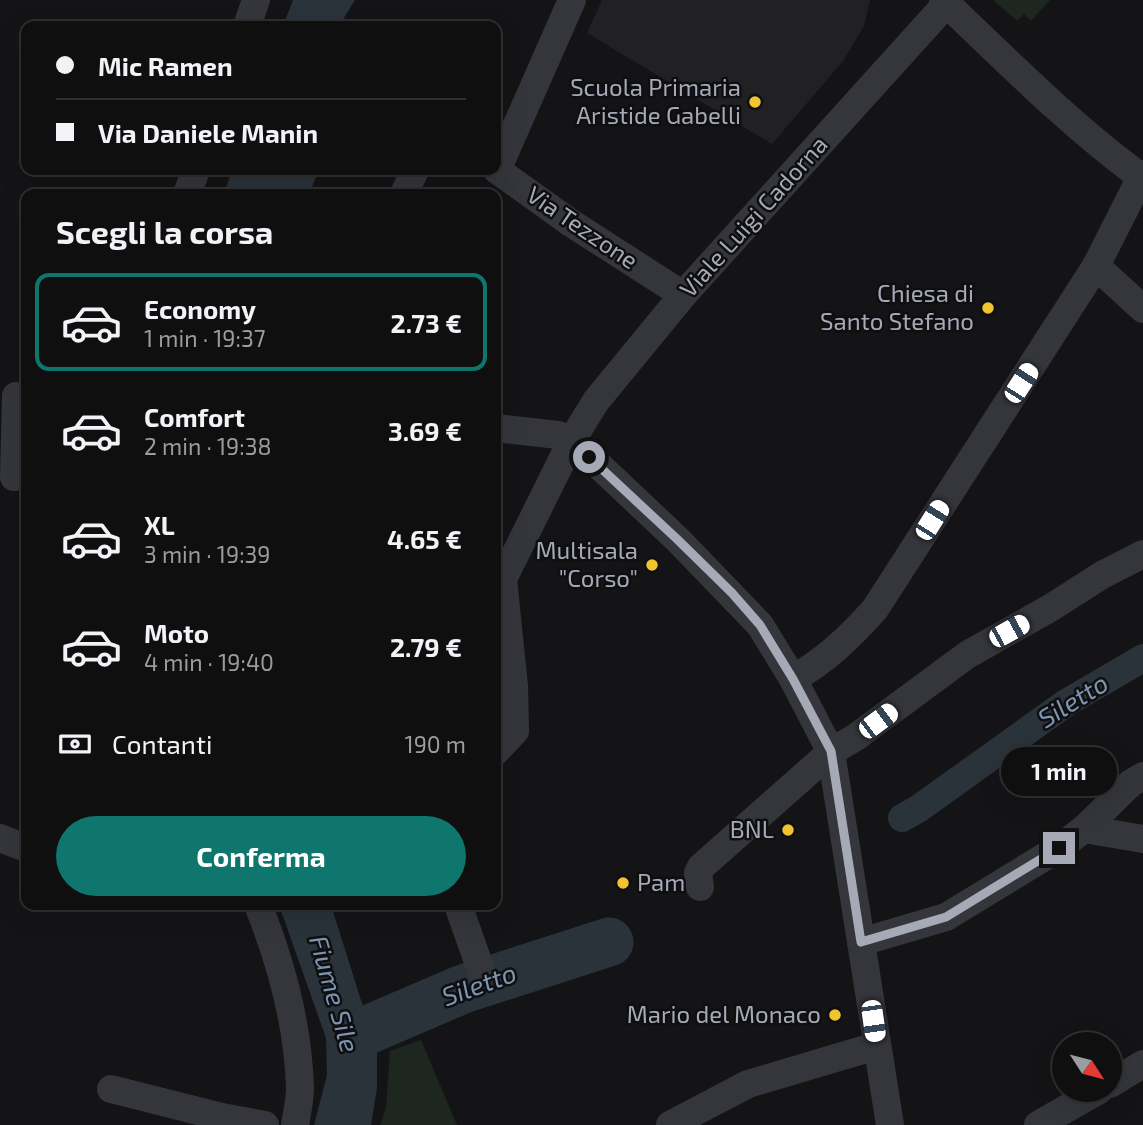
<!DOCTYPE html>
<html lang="it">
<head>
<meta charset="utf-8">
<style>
  body { margin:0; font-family:"Exo 2",sans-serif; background:#181819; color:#f1f3f6; height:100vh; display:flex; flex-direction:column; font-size:26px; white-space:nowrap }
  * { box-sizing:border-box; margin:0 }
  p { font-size:23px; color:#9b9c9f }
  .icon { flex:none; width:38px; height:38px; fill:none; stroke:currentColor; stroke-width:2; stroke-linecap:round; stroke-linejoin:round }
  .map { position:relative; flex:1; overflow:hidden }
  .panel { position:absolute; left:21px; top:189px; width:480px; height:721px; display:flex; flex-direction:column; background:#0f0f10; border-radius:14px; box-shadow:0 7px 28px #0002,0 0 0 2px #2f2f30 }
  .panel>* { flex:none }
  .guide { position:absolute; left:21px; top:21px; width:480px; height:154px; border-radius:14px; box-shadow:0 7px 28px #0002,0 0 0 2px #2f2f30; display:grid; align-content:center; height:154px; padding:0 35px; background:#0f0f10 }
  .needle { width:46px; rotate:126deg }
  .buttons { position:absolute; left:1052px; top:1032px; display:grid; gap:14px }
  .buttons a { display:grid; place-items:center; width:70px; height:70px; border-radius:50%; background:#0f0f10; box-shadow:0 7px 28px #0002,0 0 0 2px #2f2f30; font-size:35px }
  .end { position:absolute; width:32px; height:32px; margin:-16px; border:9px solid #a6a9b6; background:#111; box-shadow:0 0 0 4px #111 }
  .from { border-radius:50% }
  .bubble { position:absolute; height:49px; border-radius:24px; background:#0f0f10; box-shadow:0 7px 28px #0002,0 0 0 2px #2f2f30; font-size:23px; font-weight:700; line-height:49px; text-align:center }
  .car { position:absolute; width:21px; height:42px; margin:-21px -10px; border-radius:9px; box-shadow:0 0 5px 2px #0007; background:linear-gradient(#fff 24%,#345 0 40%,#fff 0 76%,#345 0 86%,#fff 0) }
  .guide b { display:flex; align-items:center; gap:24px; height:66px; font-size:26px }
  .guide b+b { border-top:2px solid #2f2f30 }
  .guide i { width:18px; height:18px; background:#f1f3f6 }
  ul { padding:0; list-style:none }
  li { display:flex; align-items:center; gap:21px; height:98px; margin:0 14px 10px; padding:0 21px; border:4px solid transparent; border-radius:14px }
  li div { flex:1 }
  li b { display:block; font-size:26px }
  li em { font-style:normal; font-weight:700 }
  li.current { border-color:#0f766e }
  li>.icon { width:63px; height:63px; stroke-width:1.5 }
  h2 { padding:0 35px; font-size:32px; line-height:84px }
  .pay { display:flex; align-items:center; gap:18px; height:77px; padding:0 35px; font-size:26px }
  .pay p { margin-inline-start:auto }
  .action { display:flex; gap:14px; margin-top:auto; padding:14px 35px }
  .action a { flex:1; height:80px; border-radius:42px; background:#0f766e; color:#fff; font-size:28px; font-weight:700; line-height:80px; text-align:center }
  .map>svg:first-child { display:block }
</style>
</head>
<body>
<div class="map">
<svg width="1143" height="1125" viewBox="0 0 1143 1125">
  <rect width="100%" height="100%" fill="#141416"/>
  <path fill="#212023" d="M602,0H870L864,26L843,61L772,144L587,33Z"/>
  <g fill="#1e2620">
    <path d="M993,0H1050L1031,21L1024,14L1017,21Z"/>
    <path d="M421,1040L457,1125H380L386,1108L390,1051Z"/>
  </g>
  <g fill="#2a323a">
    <path d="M293,0H355L339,26H283Z"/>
    <path d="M232,170H319L309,194H224Z"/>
    <path d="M279,905H331L377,1051V1088L371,1125H314L327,1075L326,1038Z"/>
  </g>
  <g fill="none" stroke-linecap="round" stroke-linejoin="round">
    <path stroke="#2a323a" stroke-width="28" d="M902,818L918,809L1066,703L1143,658"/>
    <path stroke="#2a323a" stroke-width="49" d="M351,1037L463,989L609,942"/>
    <g stroke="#35363b" stroke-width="28">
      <path d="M572,0L497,170L571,223L683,295"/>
      <path d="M943,0C1007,61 1070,125 1141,177L1143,174"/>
      <path d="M247,26L256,0"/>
      <path d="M187,194L196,170"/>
      <path d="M404,194L415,170"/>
      <path d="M1096,266L1143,309"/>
      <path d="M495,428L558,435L572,440L678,540L760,625L793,679L831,752L890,1125"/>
      <path d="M14,477L16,396"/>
      <path d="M793,679C826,660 850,637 875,609L1096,266L1141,177"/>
      <path d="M495,752L515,731L514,686L503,579L572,440L596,401L683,295L947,3"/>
      <path d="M1084,829L1143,839"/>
      <path d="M0,838L26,848"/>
      <path d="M700,887L698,873L701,867L831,752L856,737L967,655L1052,607L1102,575L1143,554"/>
      <path d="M258,905C281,962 298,1025 300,1088C300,1100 297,1113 295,1125"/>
      <path d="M458,905L481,970"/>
      <path d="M861,942L946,917L1059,848L1084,829L1131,783L1143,776"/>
      <path d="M1110,1084L1143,1064"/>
      <path d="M111,1089L222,1117L265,1125"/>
      <path d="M670,1125L748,1084L876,1046"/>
      <path d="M1038,1125L1099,1090"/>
    </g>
  </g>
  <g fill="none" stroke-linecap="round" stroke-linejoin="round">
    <path stroke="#a6a9b6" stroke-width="9" d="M589,457L678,540L732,593L760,625L793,679L831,751L861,942L946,917L1059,848"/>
  </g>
  <g fill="#f2c331" stroke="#0f0f11" stroke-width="2.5">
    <circle cx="755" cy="102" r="7"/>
    <circle cx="988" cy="308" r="7"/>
    <circle cx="652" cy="565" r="7"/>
    <circle cx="788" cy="830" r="7"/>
    <circle cx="623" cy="883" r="7"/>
    <circle cx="835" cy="1015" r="7"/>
  </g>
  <g text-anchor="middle" stroke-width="5" stroke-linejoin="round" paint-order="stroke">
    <g font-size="24" fill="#a6a9b6" stroke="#0f0f11" text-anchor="end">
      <text x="741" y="96">Scuola Primaria<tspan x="741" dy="28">Aristide Gabelli</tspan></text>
      <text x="974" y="302">Chiesa di<tspan x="974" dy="28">Santo Stefano</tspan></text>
      <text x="638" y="559">Multisala<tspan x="638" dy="28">"Corso"</tspan></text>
      <text x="774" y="838">BNL</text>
      <text x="637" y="891" text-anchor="start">Pam</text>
      <text x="821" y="1023">Mario del Monaco</text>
    </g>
    <g font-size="24" fill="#a6a9b6" stroke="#0f0f11">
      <text transform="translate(754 217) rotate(-48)" y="8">Viale Luigi Cadorna</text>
      <text transform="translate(582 228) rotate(34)" y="8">Via Tezzone</text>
    </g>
    <g font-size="26" font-style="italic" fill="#7d94b2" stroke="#0f0f11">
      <text transform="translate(1073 701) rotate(-32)" y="9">Siletto</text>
      <text transform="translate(479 985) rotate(-20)" y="9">Siletto</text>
      <text transform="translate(334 994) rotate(74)" y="9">Fiume Sile</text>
    </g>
  </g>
</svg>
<div class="buttons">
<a><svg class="needle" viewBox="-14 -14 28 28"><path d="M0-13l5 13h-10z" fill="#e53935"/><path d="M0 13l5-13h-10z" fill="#9b9c9f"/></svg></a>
</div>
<i class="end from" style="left:589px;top:457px"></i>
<i class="end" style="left:1059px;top:848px"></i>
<div class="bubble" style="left:1001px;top:747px;width:116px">1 min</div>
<i class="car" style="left:1021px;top:383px;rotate:33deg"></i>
<i class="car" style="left:932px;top:520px;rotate:32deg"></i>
<i class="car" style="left:1009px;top:631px;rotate:61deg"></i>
<i class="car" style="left:878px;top:721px;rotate:53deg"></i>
<i class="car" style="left:873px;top:1021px;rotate:172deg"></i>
<div class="guide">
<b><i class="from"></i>Mic Ramen</b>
<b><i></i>Via Daniele Manin</b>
</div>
<section class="panel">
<h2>Scegli la corsa</h2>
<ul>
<li class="current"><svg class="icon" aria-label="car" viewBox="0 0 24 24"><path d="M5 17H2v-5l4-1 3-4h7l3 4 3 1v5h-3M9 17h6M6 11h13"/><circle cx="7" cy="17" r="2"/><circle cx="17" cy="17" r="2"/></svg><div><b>Economy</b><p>1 min · 19:37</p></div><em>2.73 €</em></li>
<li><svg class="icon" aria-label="car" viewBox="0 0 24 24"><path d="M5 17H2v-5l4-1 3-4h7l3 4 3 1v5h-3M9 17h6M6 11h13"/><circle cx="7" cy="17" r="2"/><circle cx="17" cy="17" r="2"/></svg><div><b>Comfort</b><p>2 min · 19:38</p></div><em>3.69 €</em></li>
<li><svg class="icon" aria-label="car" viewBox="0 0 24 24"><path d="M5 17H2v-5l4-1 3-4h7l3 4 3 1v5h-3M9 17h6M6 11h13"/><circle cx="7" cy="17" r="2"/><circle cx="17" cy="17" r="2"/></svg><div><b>XL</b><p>3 min · 19:39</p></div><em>4.65 €</em></li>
<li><svg class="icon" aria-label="car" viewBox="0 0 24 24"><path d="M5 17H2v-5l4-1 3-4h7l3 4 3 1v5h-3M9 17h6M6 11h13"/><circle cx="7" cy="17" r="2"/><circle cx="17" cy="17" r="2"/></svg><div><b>Moto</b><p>4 min · 19:40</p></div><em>2.79 €</em></li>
</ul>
<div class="pay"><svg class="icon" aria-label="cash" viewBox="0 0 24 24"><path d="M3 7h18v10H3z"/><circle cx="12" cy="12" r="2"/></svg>Contanti<p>190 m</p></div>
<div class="action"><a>Conferma</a></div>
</section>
</div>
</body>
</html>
